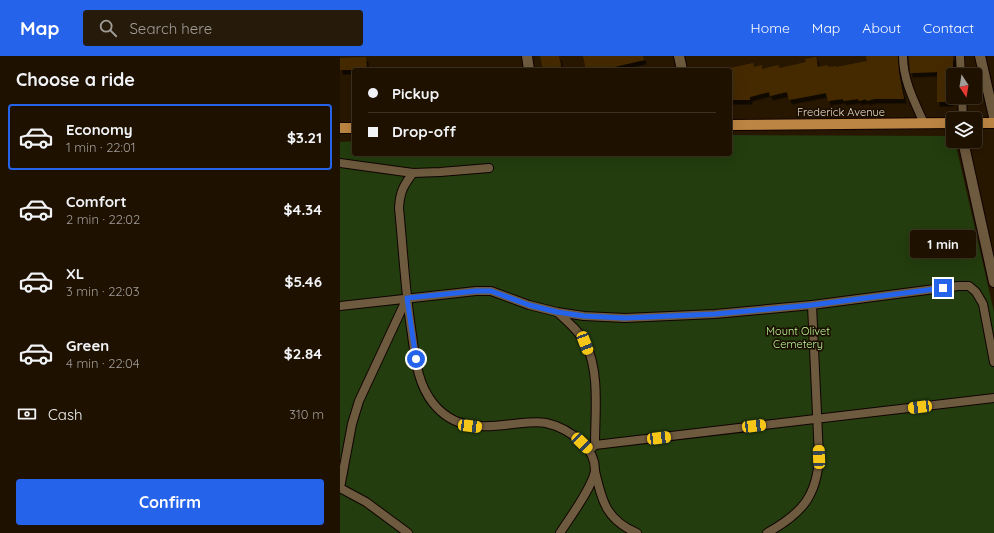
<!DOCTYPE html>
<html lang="en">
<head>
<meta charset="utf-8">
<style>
  body { margin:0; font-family:Quicksand,sans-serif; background:#261a0a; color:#f1f3f6; height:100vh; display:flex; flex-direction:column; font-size:15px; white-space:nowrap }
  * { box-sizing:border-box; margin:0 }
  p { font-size:13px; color:#a19d99 }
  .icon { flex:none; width:22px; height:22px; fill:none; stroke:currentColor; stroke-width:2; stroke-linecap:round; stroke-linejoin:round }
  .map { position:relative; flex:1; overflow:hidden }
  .details { display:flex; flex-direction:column; background:#1e1100; width:340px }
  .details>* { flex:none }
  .guide { position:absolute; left:12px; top:12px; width:380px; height:88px; border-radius:4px; box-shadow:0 4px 16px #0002,0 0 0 1px #3c3122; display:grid; align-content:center; height:88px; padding:0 16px; background:#1e1100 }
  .needle { width:26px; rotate:168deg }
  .buttons { position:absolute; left:606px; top:12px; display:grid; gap:8px }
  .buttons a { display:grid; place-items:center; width:36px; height:36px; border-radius:4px; background:#1e1100; box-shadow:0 4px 16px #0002,0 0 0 1px #3c3122; font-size:20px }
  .end { position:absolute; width:18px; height:18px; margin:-9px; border:5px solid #2563eb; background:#fff; box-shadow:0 0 0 2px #fff }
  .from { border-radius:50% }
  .bubble { position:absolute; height:28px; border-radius:4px; background:#1e1100; box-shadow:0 4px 16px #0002,0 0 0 1px #3c3122; font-size:13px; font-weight:800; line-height:28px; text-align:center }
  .car { position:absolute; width:12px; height:24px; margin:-12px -6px; border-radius:5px; box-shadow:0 0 3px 1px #0007; background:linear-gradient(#f5c518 24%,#345 0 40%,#f5c518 0 76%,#345 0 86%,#f5c518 0) }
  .guide b { display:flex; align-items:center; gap:14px; height:38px; font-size:15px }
  .guide b+b { border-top:1px solid #3c3122 }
  .guide i { width:10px; height:10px; background:#f1f3f6 }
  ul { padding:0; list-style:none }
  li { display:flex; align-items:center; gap:12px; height:66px; margin:0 8px 6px; padding:0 8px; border:2px solid transparent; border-radius:4px }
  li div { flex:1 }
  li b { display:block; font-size:15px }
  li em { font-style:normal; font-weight:800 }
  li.active { border-color:#2563eb }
  li>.icon { width:36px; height:36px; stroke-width:1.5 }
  h2 { padding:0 16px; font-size:18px; line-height:48px }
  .pay { display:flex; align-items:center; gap:10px; height:44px; padding:0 16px; font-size:15px }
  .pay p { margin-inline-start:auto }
  .action { display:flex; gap:8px; margin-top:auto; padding:8px 16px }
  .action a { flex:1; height:46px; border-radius:4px; background:#2563eb; color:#fff; font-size:16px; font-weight:800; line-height:46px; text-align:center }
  header { display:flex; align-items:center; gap:24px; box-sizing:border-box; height:56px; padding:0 20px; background:#2563eb; color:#fff }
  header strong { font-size:19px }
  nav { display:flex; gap:22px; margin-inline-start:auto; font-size:14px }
  .search { width:280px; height:36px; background:#261a0a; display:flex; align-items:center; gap:10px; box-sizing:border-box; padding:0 14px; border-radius:4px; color:#a19d99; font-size:15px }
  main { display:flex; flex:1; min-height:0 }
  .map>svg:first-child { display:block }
</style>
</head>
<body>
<header>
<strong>Map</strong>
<div class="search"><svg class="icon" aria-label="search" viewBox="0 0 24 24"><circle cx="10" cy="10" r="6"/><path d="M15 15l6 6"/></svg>Search here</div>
<nav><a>Home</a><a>Map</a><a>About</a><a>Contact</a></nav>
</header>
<main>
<section class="details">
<h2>Choose a ride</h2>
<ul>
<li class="active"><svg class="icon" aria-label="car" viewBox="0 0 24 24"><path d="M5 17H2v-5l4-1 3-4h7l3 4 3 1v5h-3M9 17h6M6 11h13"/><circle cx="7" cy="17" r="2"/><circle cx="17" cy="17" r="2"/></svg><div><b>Economy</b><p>1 min · 22:01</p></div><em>$3.21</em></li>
<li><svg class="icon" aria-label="car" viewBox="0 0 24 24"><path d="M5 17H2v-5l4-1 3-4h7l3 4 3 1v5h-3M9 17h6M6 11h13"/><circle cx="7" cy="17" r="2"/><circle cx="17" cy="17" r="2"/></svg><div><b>Comfort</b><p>2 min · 22:02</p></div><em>$4.34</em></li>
<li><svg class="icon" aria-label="car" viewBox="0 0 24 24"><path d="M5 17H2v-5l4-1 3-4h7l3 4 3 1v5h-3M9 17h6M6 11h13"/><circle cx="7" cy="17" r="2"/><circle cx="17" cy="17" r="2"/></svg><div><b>XL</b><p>3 min · 22:03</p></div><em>$5.46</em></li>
<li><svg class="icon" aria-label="car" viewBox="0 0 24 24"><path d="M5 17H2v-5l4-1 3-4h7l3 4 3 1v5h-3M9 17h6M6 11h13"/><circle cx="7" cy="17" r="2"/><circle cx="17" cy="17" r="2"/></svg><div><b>Green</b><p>4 min · 22:04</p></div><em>$2.84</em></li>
</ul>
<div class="pay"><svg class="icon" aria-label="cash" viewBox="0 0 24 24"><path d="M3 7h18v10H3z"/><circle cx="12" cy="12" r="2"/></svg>Cash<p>310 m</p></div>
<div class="action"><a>Confirm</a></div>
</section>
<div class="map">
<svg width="654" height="477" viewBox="0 0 654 477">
  <defs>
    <filter id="shadow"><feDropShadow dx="2.5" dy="4.5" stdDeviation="0" flood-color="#0009"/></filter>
  </defs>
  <rect width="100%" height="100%" fill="#281700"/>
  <path fill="#233d0e" d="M390,79L613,80V85H615L654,256V477H0V86L14,85V98H390Z"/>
  <g fill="#452b00" filter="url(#shadow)">
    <path d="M200,0H219L222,14H203Z"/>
    <path d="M243,0H303L304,4L261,14H246Z"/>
    <path d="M526,0H558L559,17L564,43H534L527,45L526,43L519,45L518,43L503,45V43L488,45L486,37L449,44L447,36L430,40L429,36L410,41V44H390V12L413,7L414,11L422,9V13L438,9L440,12L466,6L465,3L476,1L478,11L488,9V11L496,10V11L527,5Z"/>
    <path d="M569,0H613V16H611V46H597V16L570,17Z"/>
    <path d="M26,1L27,14H0V2Z"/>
  </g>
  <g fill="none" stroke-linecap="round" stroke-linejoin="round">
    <g stroke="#100300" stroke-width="10">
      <g id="service">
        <path d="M563,0C563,24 574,45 584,67"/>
        <path d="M620,0L621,19"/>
        <path d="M622,41L623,63"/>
        <path d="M0,107L73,117L100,116L149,112"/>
        <path d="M73,117C63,130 60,136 59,152C63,192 65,233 71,272C75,298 76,326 93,347C114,374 143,372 173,368C184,367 195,365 206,367C220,370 233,378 243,387C251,395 255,403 255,414C254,429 229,463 220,477"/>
        <path d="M0,250L136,235H151L189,249L217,256L244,260L285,262L375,258L472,249L618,230H629L636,236L643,248L654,306"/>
        <path d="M217,256C227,265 240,276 246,288C260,317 255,357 255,389L252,392"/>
        <path d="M255,389L654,342"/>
        <path d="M255,415C262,445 266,464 297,477"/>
        <path d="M0,432L12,368L19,345L67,242"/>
        <path d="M0,432L26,446L68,477"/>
        <path d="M427,477C461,458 477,441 479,401L472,249"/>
      </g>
    </g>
    <g stroke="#100300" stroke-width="12">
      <g id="minor">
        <path d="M187,0L189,14"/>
        <path d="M339,0L342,14"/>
        <path d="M640,0L654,61"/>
        <path d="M623,85L654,226"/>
      </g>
    </g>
    <g stroke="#100300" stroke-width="12">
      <g id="primary">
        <path d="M635,67H654"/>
        <path d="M390,69L613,67"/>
        <path d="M0,72H14"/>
      </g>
    </g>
    <use href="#service" stroke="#6e5a3e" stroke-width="8"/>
    <use href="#minor" stroke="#6e5a3e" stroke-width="10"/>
    <use href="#primary" stroke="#bd8543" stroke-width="10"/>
  </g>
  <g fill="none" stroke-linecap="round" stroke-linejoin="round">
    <path stroke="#2563eb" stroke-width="5" d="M76,303L67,242L136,235H151L189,249L217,256L244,260L285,262L375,258L472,249L603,232"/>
  </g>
  <g text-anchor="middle" stroke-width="3.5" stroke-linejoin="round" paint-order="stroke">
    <g font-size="11" fill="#e5d9c9" stroke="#1b0f00">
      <text x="501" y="60">Frederick Avenue</text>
    </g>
    <g font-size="11" fill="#bbf895" stroke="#1b0f00">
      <text x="458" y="279">Mount Olivet<tspan x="458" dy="13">Cemetery</tspan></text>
    </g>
  </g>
</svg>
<div class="buttons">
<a><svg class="needle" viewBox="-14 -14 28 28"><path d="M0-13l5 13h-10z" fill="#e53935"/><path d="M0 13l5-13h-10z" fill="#a19d99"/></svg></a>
<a><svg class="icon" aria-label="layers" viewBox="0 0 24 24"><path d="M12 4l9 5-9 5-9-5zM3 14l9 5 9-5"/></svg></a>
</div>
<i class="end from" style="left:76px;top:303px"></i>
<i class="end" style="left:603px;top:232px"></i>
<div class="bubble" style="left:570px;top:174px;width:66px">1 min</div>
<i class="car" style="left:245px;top:287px;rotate:159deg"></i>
<i class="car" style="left:580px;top:351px;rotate:263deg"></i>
<i class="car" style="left:130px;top:370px;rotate:97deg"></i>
<i class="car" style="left:414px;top:370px;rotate:83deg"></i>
<i class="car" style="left:319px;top:382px;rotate:83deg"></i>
<i class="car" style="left:242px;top:387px;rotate:134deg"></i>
<i class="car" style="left:479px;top:401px;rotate:358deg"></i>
<div class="guide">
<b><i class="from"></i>Pickup</b>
<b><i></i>Drop-off</b>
</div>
</div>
</main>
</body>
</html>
